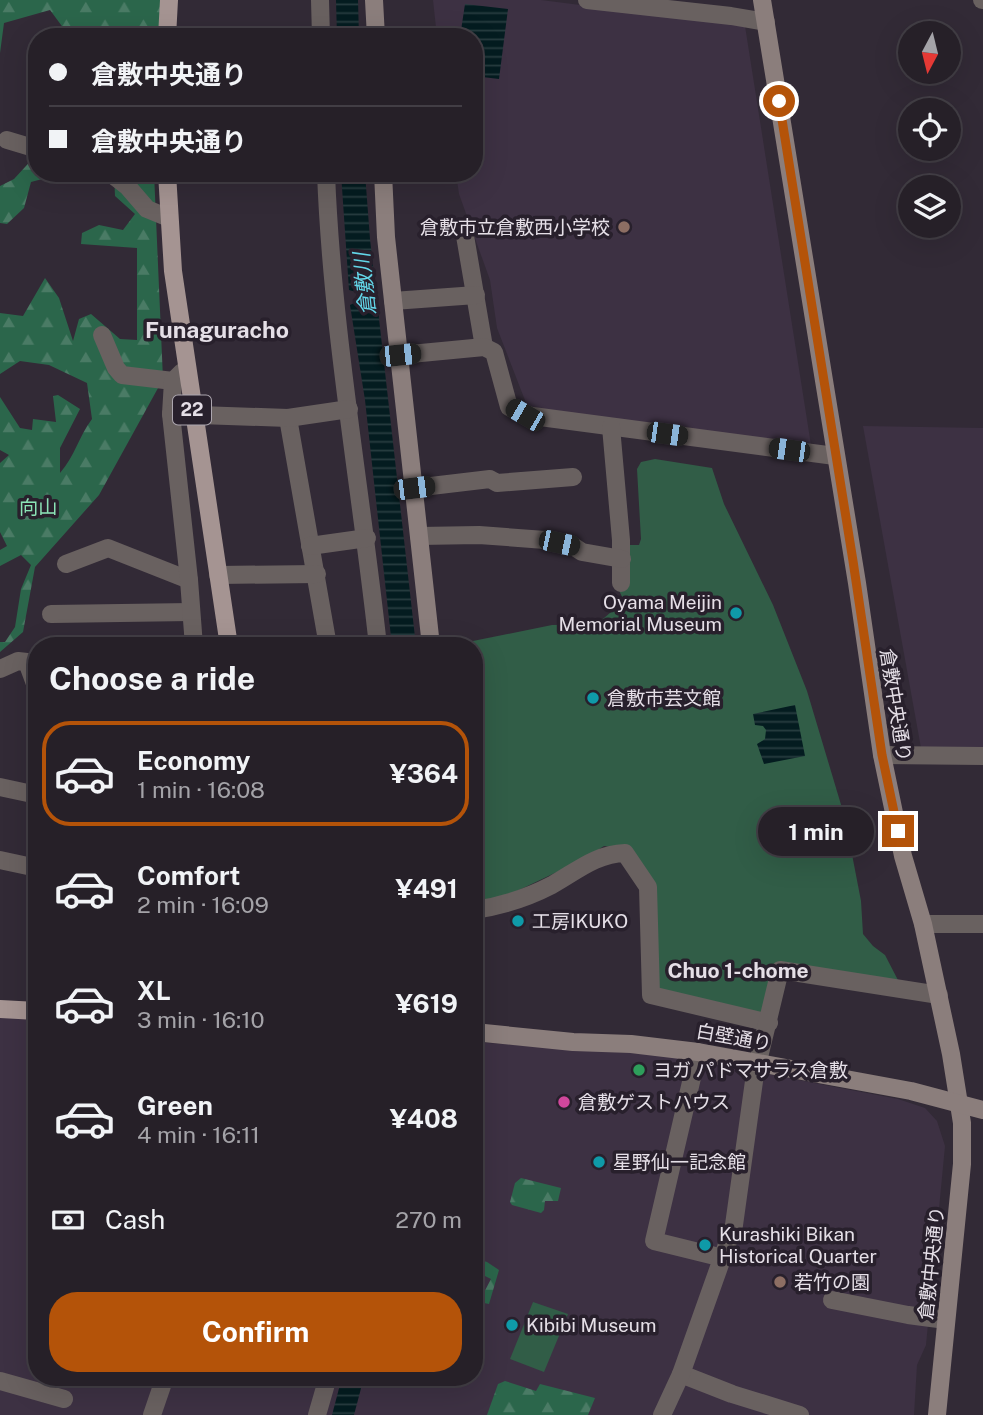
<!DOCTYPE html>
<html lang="en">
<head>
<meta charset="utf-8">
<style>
  body { margin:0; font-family:"Public Sans","Noto Sans JP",sans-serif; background:#2e2830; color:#f1f3f6; height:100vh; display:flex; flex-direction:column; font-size:26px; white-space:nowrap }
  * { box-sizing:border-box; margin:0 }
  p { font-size:23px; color:#a4a3a8 }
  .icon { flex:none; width:38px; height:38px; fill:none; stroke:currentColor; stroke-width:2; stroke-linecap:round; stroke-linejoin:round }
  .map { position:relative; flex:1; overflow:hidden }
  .details { position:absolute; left:28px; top:637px; width:455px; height:749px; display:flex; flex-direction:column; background:#262028; border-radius:28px; box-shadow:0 7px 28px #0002,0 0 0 2px #423e45 }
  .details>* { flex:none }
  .guide { position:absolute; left:28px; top:28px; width:455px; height:154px; border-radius:28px; box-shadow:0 7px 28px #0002,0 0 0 2px #423e45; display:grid; align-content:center; height:154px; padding:0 21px; background:#262028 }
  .needle { width:46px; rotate:187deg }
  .fabs { position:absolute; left:898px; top:21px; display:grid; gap:14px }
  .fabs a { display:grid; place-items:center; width:63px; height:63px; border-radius:50%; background:#262028; box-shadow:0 7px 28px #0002,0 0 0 2px #423e45; font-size:35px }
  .end { position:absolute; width:32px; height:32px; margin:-16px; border:9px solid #b45309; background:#fff; box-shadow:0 0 0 4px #fff }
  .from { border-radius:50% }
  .bubble { position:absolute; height:49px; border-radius:24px; background:#262028; box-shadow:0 7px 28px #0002,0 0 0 2px #423e45; font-size:23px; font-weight:700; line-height:49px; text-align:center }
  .car { position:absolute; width:21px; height:42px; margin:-21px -10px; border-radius:9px; box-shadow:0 0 5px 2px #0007; background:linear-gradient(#222 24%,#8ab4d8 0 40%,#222 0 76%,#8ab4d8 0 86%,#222 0) }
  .guide b { display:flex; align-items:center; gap:24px; height:66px; font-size:26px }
  .guide b+b { border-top:2px solid #423e45 }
  .guide i { width:18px; height:18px; background:#f1f3f6 }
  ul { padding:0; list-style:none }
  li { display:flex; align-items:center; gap:21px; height:105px; margin:0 14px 10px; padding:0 7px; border:4px solid transparent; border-radius:28px }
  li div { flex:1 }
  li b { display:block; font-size:26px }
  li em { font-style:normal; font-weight:700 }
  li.active { border-color:#b45309 }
  li>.icon { width:63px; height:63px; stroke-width:1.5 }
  h2 { padding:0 21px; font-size:32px; line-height:84px }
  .pay { display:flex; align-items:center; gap:18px; height:77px; padding:0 21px; font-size:26px }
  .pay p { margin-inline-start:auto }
  .cta { display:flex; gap:14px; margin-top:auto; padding:14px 21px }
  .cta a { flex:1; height:80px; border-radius:28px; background:#b45309; color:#fff; font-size:28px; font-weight:700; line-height:80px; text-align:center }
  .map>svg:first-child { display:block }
</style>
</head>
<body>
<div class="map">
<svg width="983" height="1415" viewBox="0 0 983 1415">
  <defs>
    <pattern id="forest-firs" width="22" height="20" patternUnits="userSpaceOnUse" patternTransform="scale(1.75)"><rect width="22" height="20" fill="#2b664b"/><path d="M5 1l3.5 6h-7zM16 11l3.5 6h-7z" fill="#4a7b65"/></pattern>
    <pattern id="water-rules" width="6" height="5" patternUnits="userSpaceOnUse" patternTransform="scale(1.75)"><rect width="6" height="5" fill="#041c20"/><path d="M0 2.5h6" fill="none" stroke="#283d40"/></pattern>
  </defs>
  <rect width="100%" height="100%" fill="#322a36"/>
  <g fill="#3d3143">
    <path d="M433,0H541L745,26L811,445L528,408L497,328L490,280L459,194L456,173H474V37H437Z"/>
    <path d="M863,426L983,428V749L921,748Z"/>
    <path d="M0,1016L37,1018V1377H474V1042L673,1056L898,1099L925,1108L937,1121L945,1146L926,1345L917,1365L914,1415H0Z"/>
  </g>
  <g fill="url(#forest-firs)">
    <path d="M0,0H162L160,37H70L50,10L4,23L0,53Z"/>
    <path d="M37,154V173H52L50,177L31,182L24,208L7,224L0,223V186L14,179Z"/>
    <path d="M114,173H154L163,379L99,495L35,567L23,632L0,652V642H5L15,627L21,589L31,565L21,555L0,566V550L7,546L0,532V463L9,455L0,450V397L20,428L32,430L33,419L56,422L53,396L58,395L80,409L60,448V473C75,456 78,438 92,419L87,383L49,365L20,361L0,374V313L23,316L45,278L59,298L73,341L79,319L91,314L120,339L137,340V248L81,244L82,233L99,225L123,230L135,214L115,196Z"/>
    <path d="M521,1178L561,1188L558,1201H545L544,1210L541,1213L512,1205L510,1202L515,1183Z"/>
    <path d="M474,1258L487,1262L499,1270L489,1304L479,1302L491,1279L477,1272Z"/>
    <path d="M505,1381L536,1391L540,1384L595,1398L588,1415H487L498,1384Z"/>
  </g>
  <g fill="#315d47">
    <path d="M655,459L712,468L724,504L773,605L807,691L845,818L861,901L863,934L873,946L885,955L900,984L788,966L764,1016L655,991L653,884L628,849L604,846L580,861L498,900L478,904L474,872V646H448L552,625L597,624L624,601L616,584L629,545H639L641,539L637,469L641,462Z"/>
    <path d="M533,1302L568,1314L544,1372L510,1359Z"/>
  </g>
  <g fill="url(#water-rules)">
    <path d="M336,0H358L359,37H337Z"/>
    <path d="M465,4L508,9L499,79L474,76V37H460Z"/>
    <path d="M341,173H365L370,239L416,646H392L365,400L350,305L358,301L356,292L349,290Z"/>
    <path d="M795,705L805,756L764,764L757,744L765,739L766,730L763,726L755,725L753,714Z"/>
    <path d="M342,1377H364L354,1415H332Z"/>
  </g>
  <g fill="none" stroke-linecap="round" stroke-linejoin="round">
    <g stroke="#696160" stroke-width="18">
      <path d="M320,0L321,37"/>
      <path d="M587,0L731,16L766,22"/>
      <path d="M982,0H983"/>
      <path d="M7,140L37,149"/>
      <path d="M110,173L128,187L147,209L169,218"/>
      <path d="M326,173C332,331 361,489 378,646"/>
      <path d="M464,230L484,347"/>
      <path d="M393,301L476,295"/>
      <path d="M102,335L116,368L122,375L173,381"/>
      <path d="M400,355L484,347L494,352L509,407L525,415L835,456"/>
      <path d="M171,414L173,381L182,372"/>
      <path d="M288,418L328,646"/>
      <path d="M611,427L621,540V583"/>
      <path d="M414,488L490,479L497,483L573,477"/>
      <path d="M419,536L479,535L545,540L573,546L582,552L622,559"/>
      <path d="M310,546L367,538"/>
      <path d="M66,564L108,548L189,580"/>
      <path d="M218,575L317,574"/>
      <path d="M51,614L191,612"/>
      <path d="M194,646L189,580L171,414L288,418L349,409"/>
      <path d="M0,669L18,661L27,662L37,689"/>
      <path d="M882,755L983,756"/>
      <path d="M0,787L37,795"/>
      <path d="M0,860L37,868"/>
      <path d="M474,910C502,906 527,898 552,885C577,871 596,854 625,853L648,887L651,995L769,1023"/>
      <path d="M923,924H983"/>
      <path d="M698,1052L654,1241L723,1258"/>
      <path d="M832,1300L908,1315L946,1320"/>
      <path d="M681,1374L732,1394L800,1415"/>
      <path d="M0,1381L64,1399"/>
      <path d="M152,1415L165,1377"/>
      <path d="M317,1415L328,1377"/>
      <path d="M662,1415L681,1374L734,1225L755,1074L780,970L939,995"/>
    </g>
    <g stroke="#8b7e7c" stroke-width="18">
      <path d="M374,0L376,37"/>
      <path d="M762,0L857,583L882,755L903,856L923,924L951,1054L962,1123V1164L937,1415"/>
      <path d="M383,173L386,237L431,646"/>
      <path d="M474,1032L573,1042L631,1044L698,1052L911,1091L983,1110"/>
    </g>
    <g stroke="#a59492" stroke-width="18">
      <path d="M167,37L169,0"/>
      <path d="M167,173L173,271L229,646"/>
      <path d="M0,1009L37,1011"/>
    </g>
  </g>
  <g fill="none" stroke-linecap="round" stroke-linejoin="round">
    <path stroke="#b45309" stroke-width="9" d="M779,101L853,561L882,755L898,831"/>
  </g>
  <g fill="#8d6e63" stroke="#28202c" stroke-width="2.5">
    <circle cx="624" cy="227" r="7"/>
    <circle cx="780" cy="1282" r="7"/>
  </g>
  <g fill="#0f9aa8" stroke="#28202c" stroke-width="2.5">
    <circle cx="736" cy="613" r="7"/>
    <circle cx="593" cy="698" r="7"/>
    <circle cx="518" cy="921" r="7"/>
    <circle cx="599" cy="1162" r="7"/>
    <circle cx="705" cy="1245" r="7"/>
    <circle cx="512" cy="1325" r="7"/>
  </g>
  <circle fill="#2e9e5b" stroke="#28202c" stroke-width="2.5" cx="639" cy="1070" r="7"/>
  <circle fill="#d1479c" stroke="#28202c" stroke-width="2.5" cx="564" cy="1102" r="7"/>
  <g text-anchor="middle" stroke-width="7" stroke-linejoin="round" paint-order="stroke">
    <rect fill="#28202c" stroke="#aca6af" stroke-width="2" x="173" y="395.5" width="38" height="29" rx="5"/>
    <g font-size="18" font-weight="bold" fill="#e5dfe7">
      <text x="192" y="416">22</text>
    </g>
    <g font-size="19" fill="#e5dfe7" stroke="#28202c" text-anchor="start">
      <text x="610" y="234" text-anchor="end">倉敷市立倉敷西小学校</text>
      <text x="722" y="609" text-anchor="end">Oyama Meijin<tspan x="722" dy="22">Memorial Museum</tspan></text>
      <text x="607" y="705">倉敷市芸文館</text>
      <text x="532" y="928">工房IKUKO</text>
      <text x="653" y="1077">ヨガ パドマサラス倉敷</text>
      <text x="578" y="1109">倉敷ゲストハウス</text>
      <text x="613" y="1169">星野仙一記念館</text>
      <text x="719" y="1241">Kurashiki Bikan<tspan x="719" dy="22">Historical Quarter</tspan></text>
      <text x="794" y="1289">若竹の園</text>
      <text x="526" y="1332">Kibibi Museum</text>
    </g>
    <g font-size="19" fill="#8be3b6" stroke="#28202c">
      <text x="38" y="514">向山</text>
    </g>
    <g font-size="19" fill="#e5dfe7" stroke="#28202c">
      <text transform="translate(896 705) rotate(81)" y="7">倉敷中央通り</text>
      <text transform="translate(734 1037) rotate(10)" y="7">白壁通り</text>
      <text transform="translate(931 1263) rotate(-84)" y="7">倉敷中央通り</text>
    </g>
    <g font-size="21" font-style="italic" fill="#63d6e8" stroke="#28202c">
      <text transform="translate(365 284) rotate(-96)" y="7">倉敷川</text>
    </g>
    <g font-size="21" font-weight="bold" fill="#e5dfe7" stroke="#28202c">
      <text x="738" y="978">Chuo 1-chome</text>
    </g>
    <g font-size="23" font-weight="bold" fill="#e5dfe7" stroke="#28202c">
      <text x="217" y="338">Funaguracho</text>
    </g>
  </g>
</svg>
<div class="fabs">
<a><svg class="needle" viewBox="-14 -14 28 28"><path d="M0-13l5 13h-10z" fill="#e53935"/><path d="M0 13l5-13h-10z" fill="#a4a3a8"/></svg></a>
<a><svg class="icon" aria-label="locate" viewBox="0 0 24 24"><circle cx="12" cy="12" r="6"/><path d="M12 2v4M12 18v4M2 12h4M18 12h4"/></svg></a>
<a><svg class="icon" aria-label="layers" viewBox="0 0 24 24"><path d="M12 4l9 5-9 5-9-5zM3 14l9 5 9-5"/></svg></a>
</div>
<i class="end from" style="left:779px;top:101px"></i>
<i class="end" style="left:898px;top:831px"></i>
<div class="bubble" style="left:758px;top:807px;width:116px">1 min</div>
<i class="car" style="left:400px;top:355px;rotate:84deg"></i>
<i class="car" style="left:525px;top:415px;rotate:300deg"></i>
<i class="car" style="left:667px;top:434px;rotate:98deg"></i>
<i class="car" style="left:789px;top:450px;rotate:278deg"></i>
<i class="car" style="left:414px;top:488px;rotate:83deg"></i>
<i class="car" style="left:559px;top:543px;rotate:102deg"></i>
<div class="guide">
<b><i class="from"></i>倉敷中央通り</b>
<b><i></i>倉敷中央通り</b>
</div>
<section class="details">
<h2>Choose a ride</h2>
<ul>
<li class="active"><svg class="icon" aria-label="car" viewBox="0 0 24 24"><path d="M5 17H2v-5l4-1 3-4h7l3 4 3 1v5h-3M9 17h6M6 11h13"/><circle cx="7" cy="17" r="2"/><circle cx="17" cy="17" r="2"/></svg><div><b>Economy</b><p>1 min · 16:08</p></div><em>¥364</em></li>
<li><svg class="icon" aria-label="car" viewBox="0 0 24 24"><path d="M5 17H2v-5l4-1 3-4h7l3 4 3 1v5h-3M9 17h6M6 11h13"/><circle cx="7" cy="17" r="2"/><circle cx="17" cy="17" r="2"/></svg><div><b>Comfort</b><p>2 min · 16:09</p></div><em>¥491</em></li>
<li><svg class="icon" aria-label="car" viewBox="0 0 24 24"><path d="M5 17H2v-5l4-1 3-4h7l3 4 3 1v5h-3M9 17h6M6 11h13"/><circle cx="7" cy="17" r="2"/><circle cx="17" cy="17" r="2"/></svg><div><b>XL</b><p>3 min · 16:10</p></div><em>¥619</em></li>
<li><svg class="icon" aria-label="car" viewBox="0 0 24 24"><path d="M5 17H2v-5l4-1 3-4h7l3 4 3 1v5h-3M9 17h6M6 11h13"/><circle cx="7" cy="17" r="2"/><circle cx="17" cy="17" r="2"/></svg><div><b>Green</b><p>4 min · 16:11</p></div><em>¥408</em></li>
</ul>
<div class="pay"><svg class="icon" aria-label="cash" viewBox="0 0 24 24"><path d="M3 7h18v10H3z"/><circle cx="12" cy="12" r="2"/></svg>Cash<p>270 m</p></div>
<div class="cta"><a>Confirm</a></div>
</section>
</div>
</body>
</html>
